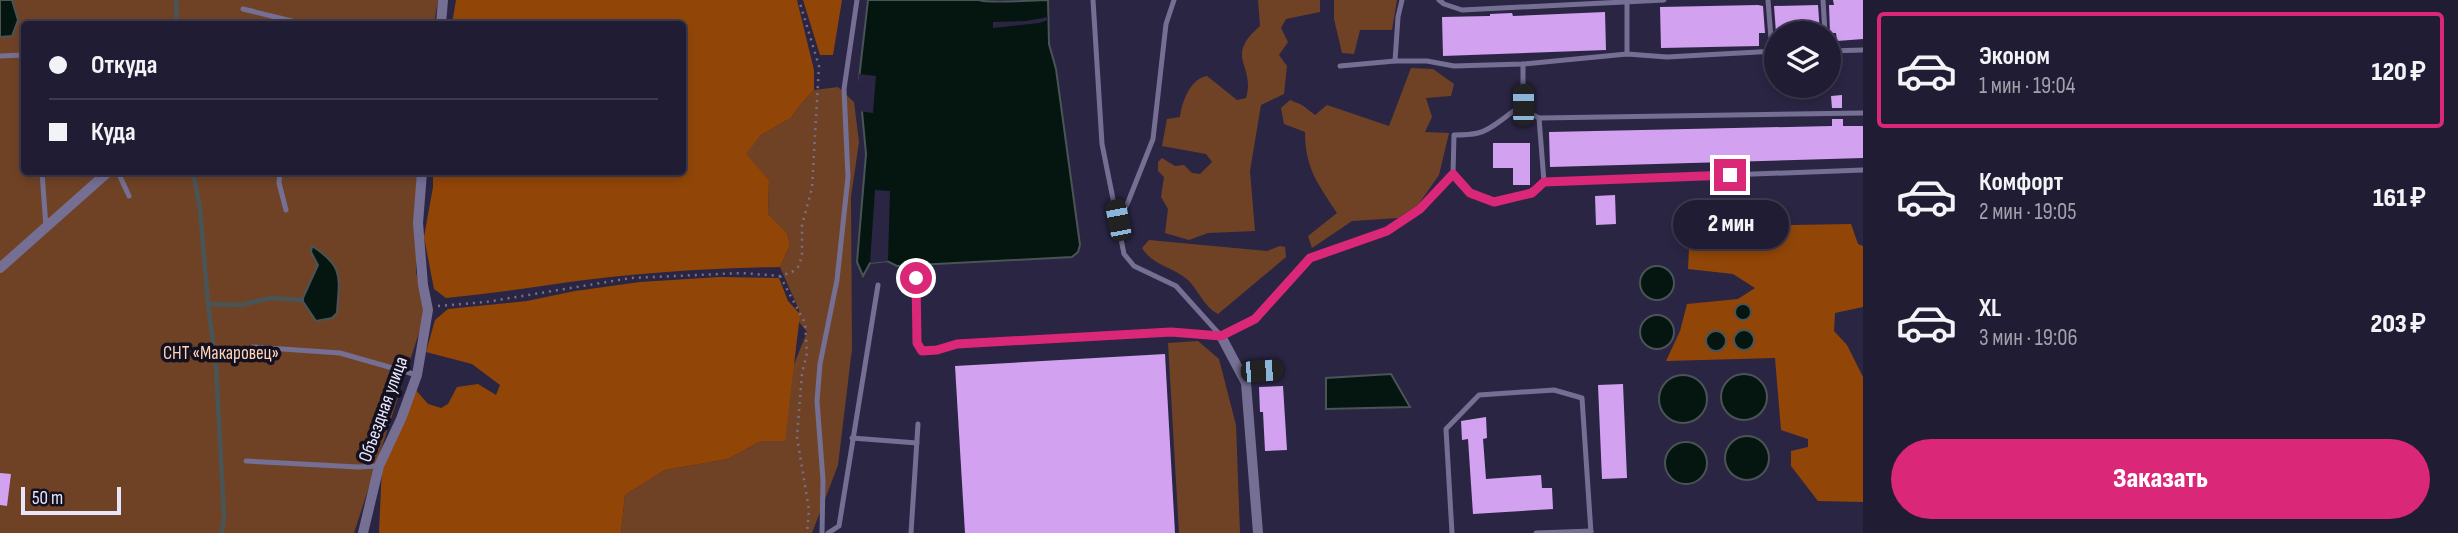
<!DOCTYPE html>
<html lang="ru">
<head>
<meta charset="utf-8">
<style>
  body { margin:0; font-family:"Sofia Sans Condensed",sans-serif; background:#28253b; color:#f1f3f6; height:100vh; display:flex; flex-direction:column; font-size:26px; white-space:nowrap }
  * { box-sizing:border-box; margin:0 }
  p { font-size:23px; color:#a2a1ac }
  .icon { flex:none; width:38px; height:38px; fill:none; stroke:currentColor; stroke-width:2; stroke-linecap:round; stroke-linejoin:round }
  .map { position:relative; flex:1; overflow:hidden }
  .sheet { display:flex; flex-direction:column; background:#201c33; width:595px }
  .sheet>* { flex:none }
  .top-card { position:absolute; left:21px; top:21px; width:665px; height:154px; border-radius:7px; box-shadow:0 4px 10px #0003,0 0 0 2px #3d3a4e; display:grid; align-content:center; height:154px; padding:0 28px; background:#201c33 }
  .fabs { position:absolute; left:1764px; top:21px; display:grid; gap:14px }
  .fabs a { display:grid; place-items:center; width:77px; height:77px; border-radius:50%; background:#201c33; box-shadow:0 4px 10px #0003,0 0 0 2px #3d3a4e; font-size:35px }
  .scale { position:absolute; left:21px; bottom:18px; width:100px; box-sizing:border-box; padding-left:7px; border:4px solid #e9e6fb; border-top:0; font-size:19px; line-height:24px; white-space:nowrap; color:#e9e6fb; -webkit-text-stroke:5px #13111f; paint-order:stroke }
  .end { position:absolute; width:32px; height:32px; margin:-16px; border:9px solid #db2777; background:#fff; box-shadow:0 0 0 4px #fff }
  .from { border-radius:50% }
  .bubble { position:absolute; height:49px; border-radius:24px; background:#201c33; box-shadow:0 4px 10px #0003,0 0 0 2px #3d3a4e; font-size:23px; font-weight:800; line-height:49px; text-align:center }
  .car { position:absolute; width:21px; height:42px; margin:-21px -10px; border-radius:9px; box-shadow:0 0 5px 2px #0007; background:linear-gradient(#222 24%,#8ab4d8 0 40%,#222 0 76%,#8ab4d8 0 86%,#222 0) }
  .top-card b { display:flex; align-items:center; gap:24px; height:66px; font-size:26px }
  .top-card b+b { border-top:2px solid #3d3a4e }
  .top-card i { width:18px; height:18px; background:#f1f3f6 }
  ul { padding:12px 0 0; list-style:none }
  li { display:flex; align-items:center; gap:21px; height:116px; margin:0 14px 10px; padding:0 14px; border:4px solid transparent; border-radius:7px }
  li div { flex:1 }
  li b { display:block; font-size:26px }
  li em { font-style:normal; font-weight:800 }
  li.current { border-color:#db2777 }
  li>.icon { width:63px; height:63px; stroke-width:1.5 }
  .primary-button { display:flex; gap:14px; margin-top:auto; padding:14px 28px }
  .primary-button a { flex:1; height:80px; border-radius:42px; background:#db2777; color:#fff; font-size:28px; font-weight:800; line-height:80px; text-align:center }
  main { display:flex; flex:1; min-height:0 }
  .map>svg:first-child { display:block }
</style>
</head>
<body>
<main>
<div class="map">
<svg width="1863" height="533" viewBox="0 0 1863 533">
  <rect width="100%" height="100%" fill="#2b2544"/>
  <g fill="#6f4226">
    <path d="M0,0H438L434,24H24V172H417L416,272L426,311L354,533H0Z"/>
    <path d="M1258,0H1320V12L1286,19L1281,28L1288,42L1279,55L1287,66L1284,94L1261,105L1250,171L1255,231L1208,233L1189,240L1165,233L1168,209L1161,197L1164,177L1158,171V162L1162,158L1175,166L1184,165L1192,173L1200,174L1212,162L1206,154L1162,146L1167,119L1180,117C1182,102 1190,79 1207,76L1237,100L1246,98C1256,64 1223,58 1260,26Z"/>
    <path d="M1334,0H1397L1392,30H1360L1354,54L1342,53L1334,19Z"/>
    <path d="M1411,68L1433,69L1454,84L1451,96L1426,98L1432,117L1425,132L1449,133L1439,175L1418,205L1398,218L1352,221L1312,248L1308,236L1337,213C1318,184 1305,168 1305,132L1284,124L1281,108L1290,100L1302,105L1315,115L1327,105L1389,126Z"/>
    <path d="M838,87L854,102L859,142L851,197L852,349L838,465L812,533H621L625,495L665,470L728,459L761,441L790,390L793,367L807,332L799,322V310L780,267L790,245L787,233L768,214L769,180L745,154L761,135L791,118L801,104L814,90Z"/>
    <path d="M1149,240L1267,251L1280,246L1285,247L1286,257L1218,314C1204,307 1199,291 1188,280C1174,267 1153,266 1142,248Z"/>
    <path d="M1198,341L1219,359L1236,425L1240,533H1179L1168,343Z"/>
  </g>
  <g fill="#914608">
    <path d="M456,0H797L814,70V90L801,104L791,118L761,135L746,154L769,180L768,214L787,233L790,245L780,267C709,268 639,273 569,282C528,288 487,294 446,298L434,289L424,237L433,187V172H682V24H452Z"/>
    <path d="M803,0H842L833,55H820Z"/>
    <path d="M1851,224L1858,244L1863,246V307L1835,313L1834,331L1847,345L1863,377V502L1818,501L1791,466V451L1808,447V439L1781,430L1775,358L1666,361L1680,331L1687,304L1738,299L1755,288L1733,274L1688,269L1690,227Z"/>
    <path d="M720,277L779,278L788,301L800,314L785,441H761L728,459L665,470L625,495L621,533H379L382,467L415,389L428,404L441,408L448,404L457,387L478,384L496,395L500,385L472,364L426,352L435,320L448,309L527,301L575,291L640,282Z"/>
  </g>
  <g fill="#051510" stroke="#495456" stroke-width="2">
    <path d="M0,0H12L18,20L12,36L0,37Z"/>
    <path d="M868,0H979C990,4 1032,0 1048,0L1049,44L1056,69L1080,245L1078,252L1072,257L897,266L887,261L870,263L863,276L857,262L866,154L859,79Z"/>
    <path d="M312,246C345,267 339,278 337,313L332,318L316,321L302,300L318,265L311,252Z"/>
    <circle cx="1657" cy="283" r="17"/>
    <circle cx="1743" cy="312" r="8"/>
    <circle cx="1657" cy="332" r="17"/>
    <circle cx="1744" cy="340" r="10"/>
    <circle cx="1716" cy="341" r="10"/>
    <path d="M1391,374L1410,407L1326,409V378Z"/>
    <circle cx="1744" cy="397" r="23"/>
    <circle cx="1683" cy="399" r="24"/>
    <circle cx="1747" cy="458" r="22"/>
    <circle cx="1686" cy="463" r="21"/>
  </g>
  <g fill="#2b2544">
    <path d="M1048,17V20L1039,23L993,28V22L1026,21Z"/>
    <path d="M859,74L876,76L873,113L858,111L857,93Z"/>
    <path d="M875,190L890,191L888,261L870,263Z"/>
  </g>
  <g fill="none" stroke-linecap="round" stroke-linejoin="round">
    <g stroke="#495456" stroke-width="4.5">
      <path d="M176,0L177,24"/>
      <path d="M193,172L200,209L208,304L241,305L270,298L302,300"/>
      <path d="M208,304L216,366L224,517L222,533"/>
    </g>
  </g>
  <g fill="#d2a1f0">
    <path d="M1833,0H1863V39L1837,41L1836,33H1830L1829,5H1834Z"/>
    <path d="M1758,5L1763,6L1765,33H1759V46L1661,48L1660,7Z"/>
    <path d="M1818,5L1820,33H1776L1774,6Z"/>
    <path d="M1605,12L1606,50L1443,56L1442,17L1490,16V14L1512,13L1513,16Z"/>
    <path d="M1842,95V108H1832L1831,96Z"/>
    <path d="M1832,119H1843V126H1863V158L1550,167L1549,132L1832,126Z"/>
    <path d="M1493,143H1530V185H1513V168H1493Z"/>
    <path d="M1615,195L1616,224L1596,225L1595,196Z"/>
    <path d="M1165,354L1175,533H965L955,366Z"/>
    <path d="M1623,384L1627,478L1602,479L1598,385Z"/>
    <path d="M1283,386L1287,450L1265,451L1263,412H1260L1259,387Z"/>
    <path d="M1486,417L1487,438L1483,439L1486,479L1541,475L1542,488H1552L1553,509L1473,514L1468,439L1462,440L1461,421Z"/>
    <path d="M0,473L11,474L7,506L0,505Z"/>
  </g>
  <g fill="none" stroke-linecap="round" stroke-linejoin="round">
    <g stroke="#74708b" stroke-width="2.5" stroke-dasharray="2 5" stroke-linecap="butt">
      <path d="M780,276L805,323L807,353L802,373L797,437L809,510L807,533"/>
      <path d="M438,306L486,302L631,278L742,273L780,276L792,272L799,266L802,255V225L812,188L819,66L799,0"/>
    </g>
    <g stroke="#756f94" stroke-width="5">
      <path d="M1093,0L1102,144L1124,254L1134,266L1176,286L1221,336"/>
      <path d="M1439,0L1444,4L1462,10L1664,0"/>
      <path d="M1768,0L1772,51"/>
      <path d="M1823,0L1825,33"/>
      <path d="M243,9L304,24"/>
      <path d="M1829,51L1863,50"/>
      <path d="M1627,54V0"/>
      <path d="M0,56L24,55"/>
      <path d="M1395,61L1398,17L1402,0"/>
      <path d="M1340,66L1395,61H1427L1454,66L1523,64L1627,54L1667,57L1776,51"/>
      <path d="M1523,105L1529,113L1539,118L1863,113"/>
      <path d="M1539,118L1544,182"/>
      <path d="M42,172L46,227"/>
      <path d="M118,172L129,196"/>
      <path d="M280,172L279,183L286,210"/>
      <path d="M1453,174C1459,180 1465,190 1472,194C1496,206 1524,199 1544,182L1863,170"/>
      <path d="M1118,221L1128,202L1153,139L1166,24L1174,0"/>
      <path d="M916,278L917,343L922,350H937L957,344L1171,332L1221,336L1255,319L1310,258L1387,231L1420,209L1453,174L1454,135C1461,135 1470,135 1478,133C1494,129 1508,113 1523,105V64"/>
      <path d="M253,347L340,353L417,375"/>
      <path d="M1242,372L1280,370"/>
      <path d="M852,438L917,443"/>
      <path d="M246,461L358,467L379,466"/>
      <path d="M822,533L823,480L817,401L820,364L837,280L848,177L844,89L857,0"/>
      <path d="M828,533L839,526L878,285"/>
      <path d="M911,533L918,424"/>
      <path d="M1452,533L1446,429L1479,395L1554,390L1582,398L1591,533"/>
      <path d="M1536,533L1591,531"/>
    </g>
    <g stroke="#756f94" stroke-width="10">
      <path d="M441,24L443,0"/>
      <path d="M0,268L108,172"/>
      <path d="M1221,336L1246,383L1258,533"/>
      <path d="M363,533L379,466L401,419L417,375L428,310L423,285L418,223L422,172"/>
    </g>
  </g>
  <g fill="none" stroke-linecap="round" stroke-linejoin="round">
    <path stroke="#db2777" stroke-width="9" d="M916,278L917,343L922,351L937,350L957,344L1171,332L1221,336L1255,319L1310,258L1387,231L1420,209L1453,174L1470,193L1494,202L1532,193L1544,182L1730,175"/>
  </g>
  <g text-anchor="middle" stroke-width="7" stroke-linejoin="round" paint-order="stroke">
    <g font-size="19" fill="#ffd3ba" stroke="#13111f">
      <text x="221" y="359">СНТ «Макаровец»</text>
    </g>
    <g font-size="19" fill="#e9e6fb" stroke="#13111f">
      <text transform="translate(382 409) rotate(-70)" y="7">Объездная улица</text>
    </g>
  </g>
</svg>
<div class="fabs">
<a><svg class="icon" aria-label="layers" viewBox="0 0 24 24"><path d="M12 4l9 5-9 5-9-5zM3 14l9 5 9-5"/></svg></a>
</div>
<div class="scale">50 m</div>
<i class="end from" style="left:916px;top:278px"></i>
<i class="end" style="left:1730px;top:175px"></i>
<div class="bubble" style="left:1673px;top:200px;width:116px">2 мин</div>
<i class="car" style="left:1523px;top:105px;rotate:0deg"></i>
<i class="car" style="left:1118px;top:220px;rotate:349deg"></i>
<i class="car" style="left:1261px;top:371px;rotate:86deg"></i>
<div class="top-card">
<b><i class="from"></i>Откуда</b>
<b><i></i>Куда</b>
</div>
</div>
<section class="sheet">
<ul>
<li class="current"><svg class="icon" aria-label="car" viewBox="0 0 24 24"><path d="M5 17H2v-5l4-1 3-4h7l3 4 3 1v5h-3M9 17h6M6 11h13"/><circle cx="7" cy="17" r="2"/><circle cx="17" cy="17" r="2"/></svg><div><b>Эконом</b><p>1 мин · 19:04</p></div><em>120 ₽</em></li>
<li><svg class="icon" aria-label="car" viewBox="0 0 24 24"><path d="M5 17H2v-5l4-1 3-4h7l3 4 3 1v5h-3M9 17h6M6 11h13"/><circle cx="7" cy="17" r="2"/><circle cx="17" cy="17" r="2"/></svg><div><b>Комфорт</b><p>2 мин · 19:05</p></div><em>161 ₽</em></li>
<li><svg class="icon" aria-label="car" viewBox="0 0 24 24"><path d="M5 17H2v-5l4-1 3-4h7l3 4 3 1v5h-3M9 17h6M6 11h13"/><circle cx="7" cy="17" r="2"/><circle cx="17" cy="17" r="2"/></svg><div><b>XL</b><p>3 мин · 19:06</p></div><em>203 ₽</em></li>
</ul>
<div class="primary-button"><a>Заказать</a></div>
</section>
</main>
</body>
</html>
